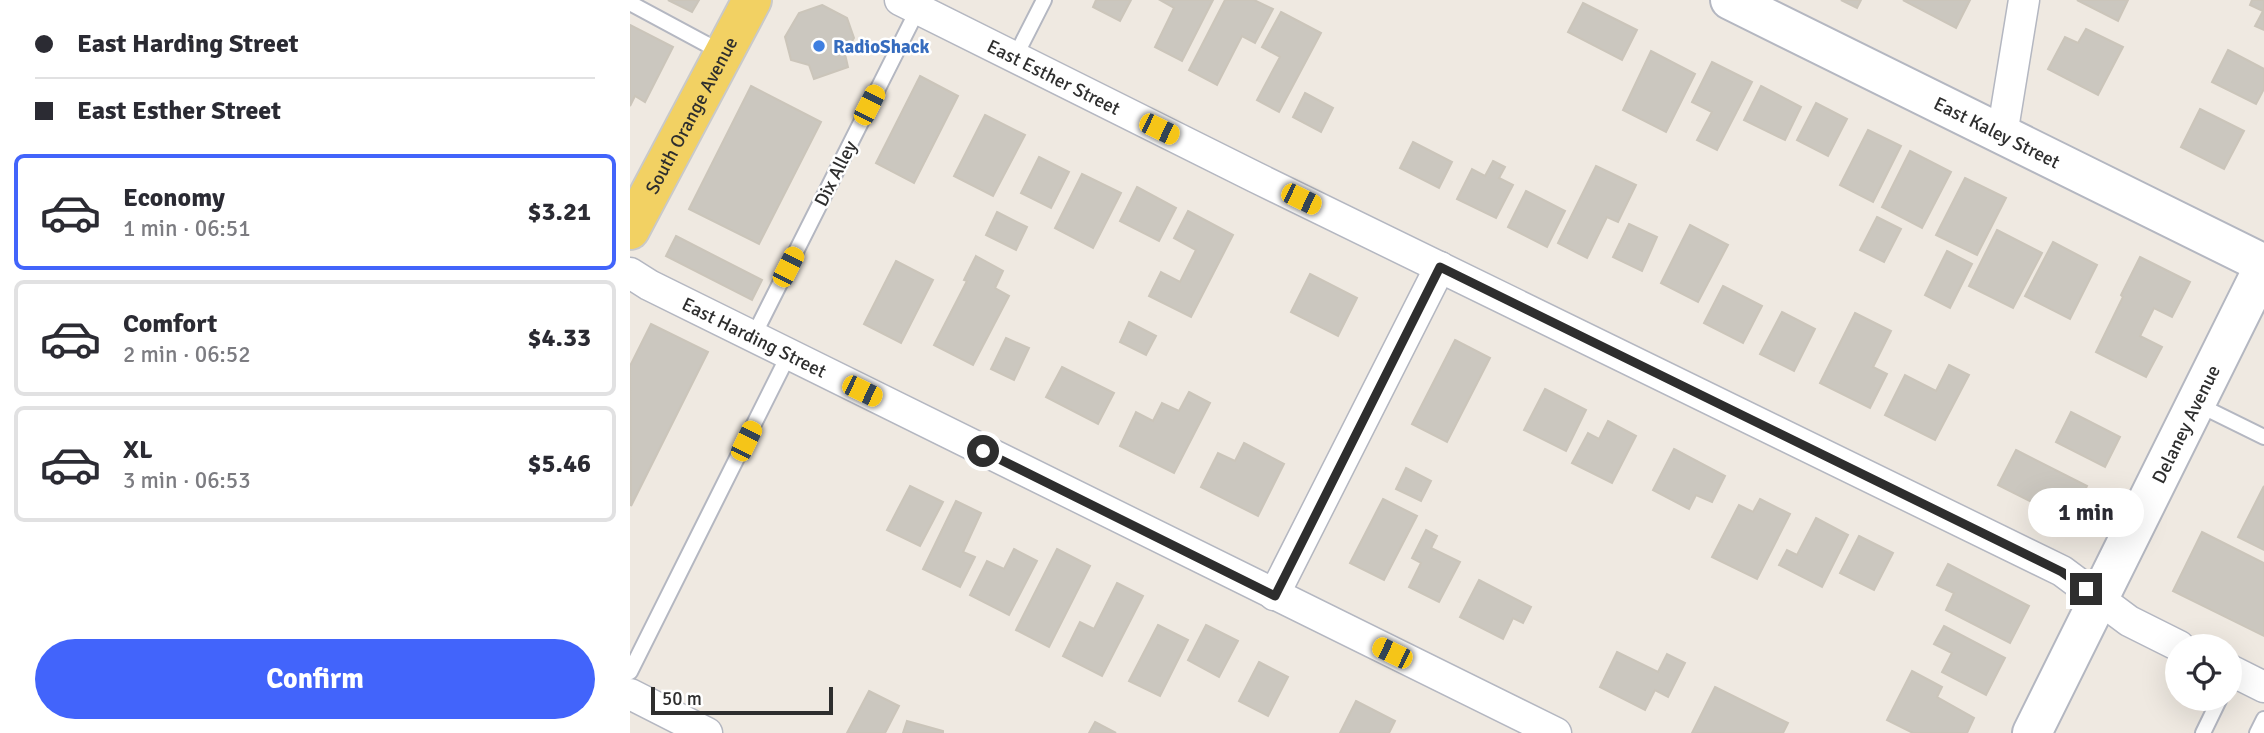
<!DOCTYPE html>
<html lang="en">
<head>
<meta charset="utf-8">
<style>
  body { margin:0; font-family:Signika,sans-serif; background:#f2f2f3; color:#2b2b33; height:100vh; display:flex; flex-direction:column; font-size:26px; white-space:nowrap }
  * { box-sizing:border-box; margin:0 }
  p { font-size:23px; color:#7c7c81 }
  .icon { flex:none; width:38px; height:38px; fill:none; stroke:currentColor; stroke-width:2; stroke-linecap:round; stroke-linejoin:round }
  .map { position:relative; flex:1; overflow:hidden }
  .details { display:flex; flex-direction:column; background:#fff; width:630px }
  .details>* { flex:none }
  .guide { display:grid; align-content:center; height:154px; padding:0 35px; background:#fff }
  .fabs { position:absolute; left:1535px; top:634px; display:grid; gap:14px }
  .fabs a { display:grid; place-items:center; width:77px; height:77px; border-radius:50%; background:#fff; box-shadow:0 7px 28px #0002; font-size:35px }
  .scale { position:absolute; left:21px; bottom:18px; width:182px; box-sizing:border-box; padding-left:7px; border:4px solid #2e2e2e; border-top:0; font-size:19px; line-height:24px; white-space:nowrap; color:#2e2e2e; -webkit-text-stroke:5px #fff; paint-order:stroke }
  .end { position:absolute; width:32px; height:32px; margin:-16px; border:9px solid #2e2e2e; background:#fff; box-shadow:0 0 0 4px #fff }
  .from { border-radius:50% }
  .bubble { position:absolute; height:49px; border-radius:24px; background:#fff; box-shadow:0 7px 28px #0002; font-size:23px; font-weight:700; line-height:49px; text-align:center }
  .car { position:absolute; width:21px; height:42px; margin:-21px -10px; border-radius:9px; box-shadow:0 0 5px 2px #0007; background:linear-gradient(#f5c518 24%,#345 0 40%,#f5c518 0 76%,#345 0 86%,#f5c518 0) }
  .guide b { display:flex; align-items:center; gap:24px; height:66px; font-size:26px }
  .guide b+b { border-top:2px solid #e1e1e2 }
  .guide i { width:18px; height:18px; background:#2b2b33 }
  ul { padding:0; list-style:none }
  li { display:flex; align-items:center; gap:21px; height:116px; margin:0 14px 10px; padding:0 21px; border:4px solid #e1e1e2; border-radius:10px }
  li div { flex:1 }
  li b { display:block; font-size:26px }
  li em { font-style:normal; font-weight:700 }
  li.active { border-color:#4264fb }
  li>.icon { width:63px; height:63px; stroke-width:1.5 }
  .cta { display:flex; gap:14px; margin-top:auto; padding:14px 35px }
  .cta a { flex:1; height:80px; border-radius:42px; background:#4264fb; color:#fff; font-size:28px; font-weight:700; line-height:80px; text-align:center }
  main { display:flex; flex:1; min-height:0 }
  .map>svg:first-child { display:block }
</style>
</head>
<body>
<main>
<section class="details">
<div class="guide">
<b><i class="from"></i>East Harding Street</b>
<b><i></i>East Esther Street</b>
</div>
<ul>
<li class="active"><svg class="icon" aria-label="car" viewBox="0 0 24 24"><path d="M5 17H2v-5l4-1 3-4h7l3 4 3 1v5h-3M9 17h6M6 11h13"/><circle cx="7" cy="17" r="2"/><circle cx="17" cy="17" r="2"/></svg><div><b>Economy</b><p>1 min · 06:51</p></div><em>$3.21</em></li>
<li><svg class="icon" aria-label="car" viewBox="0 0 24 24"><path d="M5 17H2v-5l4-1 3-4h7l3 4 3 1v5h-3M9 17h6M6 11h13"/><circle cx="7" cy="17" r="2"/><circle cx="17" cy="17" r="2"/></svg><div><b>Comfort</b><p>2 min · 06:52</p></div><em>$4.33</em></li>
<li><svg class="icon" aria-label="car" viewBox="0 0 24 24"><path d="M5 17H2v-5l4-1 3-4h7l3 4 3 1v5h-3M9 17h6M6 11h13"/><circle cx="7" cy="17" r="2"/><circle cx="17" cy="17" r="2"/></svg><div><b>XL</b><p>3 min · 06:53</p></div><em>$5.46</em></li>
</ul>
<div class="cta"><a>Confirm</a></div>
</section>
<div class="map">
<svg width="1634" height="733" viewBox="0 0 1634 733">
  <rect width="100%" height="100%" fill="#efe9e1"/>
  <g fill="#cbc7bf" stroke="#cbc5ba" stroke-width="2">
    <path d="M38,0H69L62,12Z"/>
    <path d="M466,0H501L490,21L463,7Z"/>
    <path d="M530,0H583L552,61L525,47L544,8Z"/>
    <path d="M595,0H624L643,9L625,43L612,36L587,85L559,70Z"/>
    <path d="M1211,0H1231L1227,8Z"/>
    <path d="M1273,0H1340L1326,28Z"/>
    <path d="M1447,0H1498L1488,21Z"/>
    <path d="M1622,0H1634V30L1625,26L1633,11L1620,5Z"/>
    <path d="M953,3L1007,30L992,60L938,32Z"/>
    <path d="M192,5L217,18L224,38L215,54L218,67L184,79L179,65L161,60L155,37L169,13Z"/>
    <path d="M651,12L691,33L649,112L627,100L650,57L632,47Z"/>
    <path d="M0,25L43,47L15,102L5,96L0,106Z"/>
    <path d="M1456,29L1493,47L1468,95L1418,69L1435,37L1448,43Z"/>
    <path d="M1598,50L1634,69V89L1626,104L1582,82Z"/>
    <path d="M1021,51L1065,74L1036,132L993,110Z"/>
    <path d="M1082,62L1122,82L1087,150L1067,140L1082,112L1062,102Z"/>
    <path d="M290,76L328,96L284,183L246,163Z"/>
    <path d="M121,86L191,122L129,244L59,209Z"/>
    <path d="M1131,86L1171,107L1155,140L1114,120Z"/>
    <path d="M675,93L703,108L691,132L663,117Z"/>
    <path d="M1186,103L1217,119L1198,156L1167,140Z"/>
    <path d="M1570,109L1614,131L1594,169L1551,147Z"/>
    <path d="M355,115L395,135L363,196L324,176Z"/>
    <path d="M1238,130L1271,146L1243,202L1210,185Z"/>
    <path d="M783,142L822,162L809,188L770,168Z"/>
    <path d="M1280,151L1321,172L1292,228L1252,207Z"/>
    <path d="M409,157L439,172L421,208L391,193Z"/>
    <path d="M863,161L875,167L869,178L883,185L866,218L827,199L842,169L855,176Z"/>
    <path d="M966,166L1006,185L988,222L977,217L957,258L928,243Z"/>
    <path d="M452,174L491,193L463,248L425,228Z"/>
    <path d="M1335,178L1376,198L1347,255L1306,235Z"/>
    <path d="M507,187L546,208L529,241L490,221Z"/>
    <path d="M896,191L935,211L917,247L878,227Z"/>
    <path d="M558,211L603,235L561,317L519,296L531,272L550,282L566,250L544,238Z"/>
    <path d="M367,212L397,227L386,250L356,235Z"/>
    <path d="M1247,217L1271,229L1254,262L1230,250Z"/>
    <path d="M999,224L1027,237L1012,271L983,257Z"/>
    <path d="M1060,225L1098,245L1068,302L1031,283Z"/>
    <path d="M1367,230L1412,253L1383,308L1339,286Z"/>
    <path d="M46,236L132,280L122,300L36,256Z"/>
    <path d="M1423,242L1467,265L1440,319L1395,296Z"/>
    <path d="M1317,251L1342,264L1320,308L1295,295Z"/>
    <path d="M346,256L373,271L365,288L379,296L343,365L304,345L337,281L334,280Z"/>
    <path d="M1510,257L1560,282L1542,317L1524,308L1510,336L1532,347L1516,377L1466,352L1493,297L1491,295Z"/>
    <path d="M266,261L303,280L271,343L234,324Z"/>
    <path d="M680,274L727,298L708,336L661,312Z"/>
    <path d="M1093,286L1132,306L1113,343L1074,323Z"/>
    <path d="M1152,312L1185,329L1164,371L1130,354Z"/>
    <path d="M1225,313L1261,331L1243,367L1257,374L1240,408L1190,383Z"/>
    <path d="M499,322L526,336L516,355L490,342Z"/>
    <path d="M21,324L78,352L1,506L0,366Z"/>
    <path d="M376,338L399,348L384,380L361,369Z"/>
    <path d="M825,340L860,358L817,442L782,424Z"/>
    <path d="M1319,365L1339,375L1305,440L1255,415L1275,375L1306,391Z"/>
    <path d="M432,367L484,393L468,424L416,397Z"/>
    <path d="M915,389L956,410L936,451L894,430Z"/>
    <path d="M559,392L580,403L544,473L490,446L506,412L523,421L532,403L549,411Z"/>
    <path d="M1441,412L1490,437L1475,467L1426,442Z"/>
    <path d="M978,421L1006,436L982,483L942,463L958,433L969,439Z"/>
    <path d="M614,443L654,464L628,516L571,487L588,453L605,461Z"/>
    <path d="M1044,449L1095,476L1082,502L1066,495L1059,509L1023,490Z"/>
    <path d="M1386,450L1457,486L1439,521L1368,485Z"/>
    <path d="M776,468L801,481L791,501L766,489Z"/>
    <path d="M280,486L313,502L290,546L257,530Z"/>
    <path d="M1634,486V550L1608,537Z"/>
    <path d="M753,499L787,516L754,580L720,563Z"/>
    <path d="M1130,499L1160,514L1127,579L1082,557L1109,505L1123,512Z"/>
    <path d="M326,501L351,513L333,552L345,557L330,587L293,569Z"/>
    <path d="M1186,518L1218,535L1192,587L1149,565L1157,550L1167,555Z"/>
    <path d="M796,530L807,536L801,548L830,562L809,602L779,587L791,563L782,558Z"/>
    <path d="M1572,532L1634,563V636L1543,591Z"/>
    <path d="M1229,536L1263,553L1244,590L1210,573Z"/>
    <path d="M384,549L407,561L379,615L340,595L357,561L374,569Z"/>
    <path d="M427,549L460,566L419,647L386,630Z"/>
    <path d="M1318,564L1399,606L1380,643L1316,610L1324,593L1307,585Z"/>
    <path d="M849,580L901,607L893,623L883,618L873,639L830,617Z"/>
    <path d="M487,583L513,596L472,676L433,656L450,622L464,629Z"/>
    <path d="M528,625L558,640L530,696L499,681Z"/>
    <path d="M576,625L608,641L589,677L558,660Z"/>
    <path d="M1314,626L1375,658L1356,695L1312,672L1322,653L1304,644Z"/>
    <path d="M987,652L1028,672L1037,654L1055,663L1038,697L1025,690L1015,710L970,687Z"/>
    <path d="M629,662L658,677L638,716L609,701Z"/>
    <path d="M1282,671L1312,687L1307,697L1344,718L1337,733H1283L1257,720Z"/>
    <path d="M1085,687L1158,723L1153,733H1062Z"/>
    <path d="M239,691L269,706L255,733H217Z"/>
    <path d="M726,701L765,721L759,733H710Z"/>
    <path d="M277,721L313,731V733H273Z"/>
    <path d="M465,722L486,733H459Z"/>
  </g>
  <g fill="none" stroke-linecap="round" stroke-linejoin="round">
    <g stroke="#b4b7c1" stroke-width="18">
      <g id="lane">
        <path d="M0,3L91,52"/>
        <path d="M385,57L414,0"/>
        <path d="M123,337L288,9"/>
        <path d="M1567,404L1634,437"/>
        <path d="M0,672L159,354"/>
        <path d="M1573,733L1590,698"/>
        <path d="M1627,733L1634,719"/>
      </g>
    </g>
    <g stroke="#b4b7c1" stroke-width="33">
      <g id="street">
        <path id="s1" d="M270,0L625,177L1432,571L1499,621L1549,646"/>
        <path d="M1372,135L1394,0"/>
        <path id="s2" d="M0,273L19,285L926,733"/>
        <path d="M644,595L810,267"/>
        <path d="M1600,670L1634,687"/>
        <path d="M0,694L77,733"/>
      </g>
    </g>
    <g stroke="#b4b7c1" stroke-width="42">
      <g id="secondary">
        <path id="s3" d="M1100,0L1634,264"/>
        <path id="s4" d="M1402,733L1634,266"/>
      </g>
    </g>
    <g stroke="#c9c9c9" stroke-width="42">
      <g id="primary">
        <path id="s5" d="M0,230L122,0"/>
      </g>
    </g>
    <use href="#lane" stroke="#fff" stroke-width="14"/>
    <use href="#street" stroke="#fff" stroke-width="30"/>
    <use href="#secondary" stroke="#fff" stroke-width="38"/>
    <use href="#primary" stroke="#f2d163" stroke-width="38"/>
  </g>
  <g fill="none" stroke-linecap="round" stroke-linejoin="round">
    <path stroke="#2e2e2e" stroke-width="9" d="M353,451L645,596L810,267L1432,572L1456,589"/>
  </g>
  <circle fill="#3f7fe0" stroke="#fff" stroke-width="2.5" cx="189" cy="46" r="7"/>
  <g text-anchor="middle" stroke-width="5" stroke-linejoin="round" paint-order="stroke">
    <g font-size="19" font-weight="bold" fill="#366cbe" stroke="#fff" text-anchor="start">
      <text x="203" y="53">RadioShack</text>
    </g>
    <g font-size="19" fill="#2e2e2e" stroke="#fff">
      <text dy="7" stroke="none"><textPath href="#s1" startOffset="172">East Esther Street</textPath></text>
      <text dy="7" stroke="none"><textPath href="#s5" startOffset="130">South Orange Avenue</textPath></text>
      <text dy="7" stroke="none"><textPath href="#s3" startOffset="298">East Kaley Street</textPath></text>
      <text transform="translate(205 173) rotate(-63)" y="7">Dix Alley</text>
      <text dy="7" stroke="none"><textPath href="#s2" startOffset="140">East Harding Street</textPath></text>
      <text dy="7" stroke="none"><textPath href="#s4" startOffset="345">Delaney Avenue</textPath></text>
    </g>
  </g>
</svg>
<div class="fabs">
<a><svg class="icon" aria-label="locate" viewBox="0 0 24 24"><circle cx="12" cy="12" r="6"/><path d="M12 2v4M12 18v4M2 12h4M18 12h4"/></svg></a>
</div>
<div class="scale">50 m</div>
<i class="end from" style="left:353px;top:451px"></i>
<i class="end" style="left:1456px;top:589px"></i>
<div class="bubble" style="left:1398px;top:488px;width:116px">1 min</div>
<i class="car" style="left:239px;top:105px;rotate:27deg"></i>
<i class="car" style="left:529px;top:129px;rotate:116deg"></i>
<i class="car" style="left:671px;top:199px;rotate:116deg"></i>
<i class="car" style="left:158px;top:267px;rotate:27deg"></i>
<i class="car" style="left:232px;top:391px;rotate:116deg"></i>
<i class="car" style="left:116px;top:441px;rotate:26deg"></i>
<i class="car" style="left:762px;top:653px;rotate:296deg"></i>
</div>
</main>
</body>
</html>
